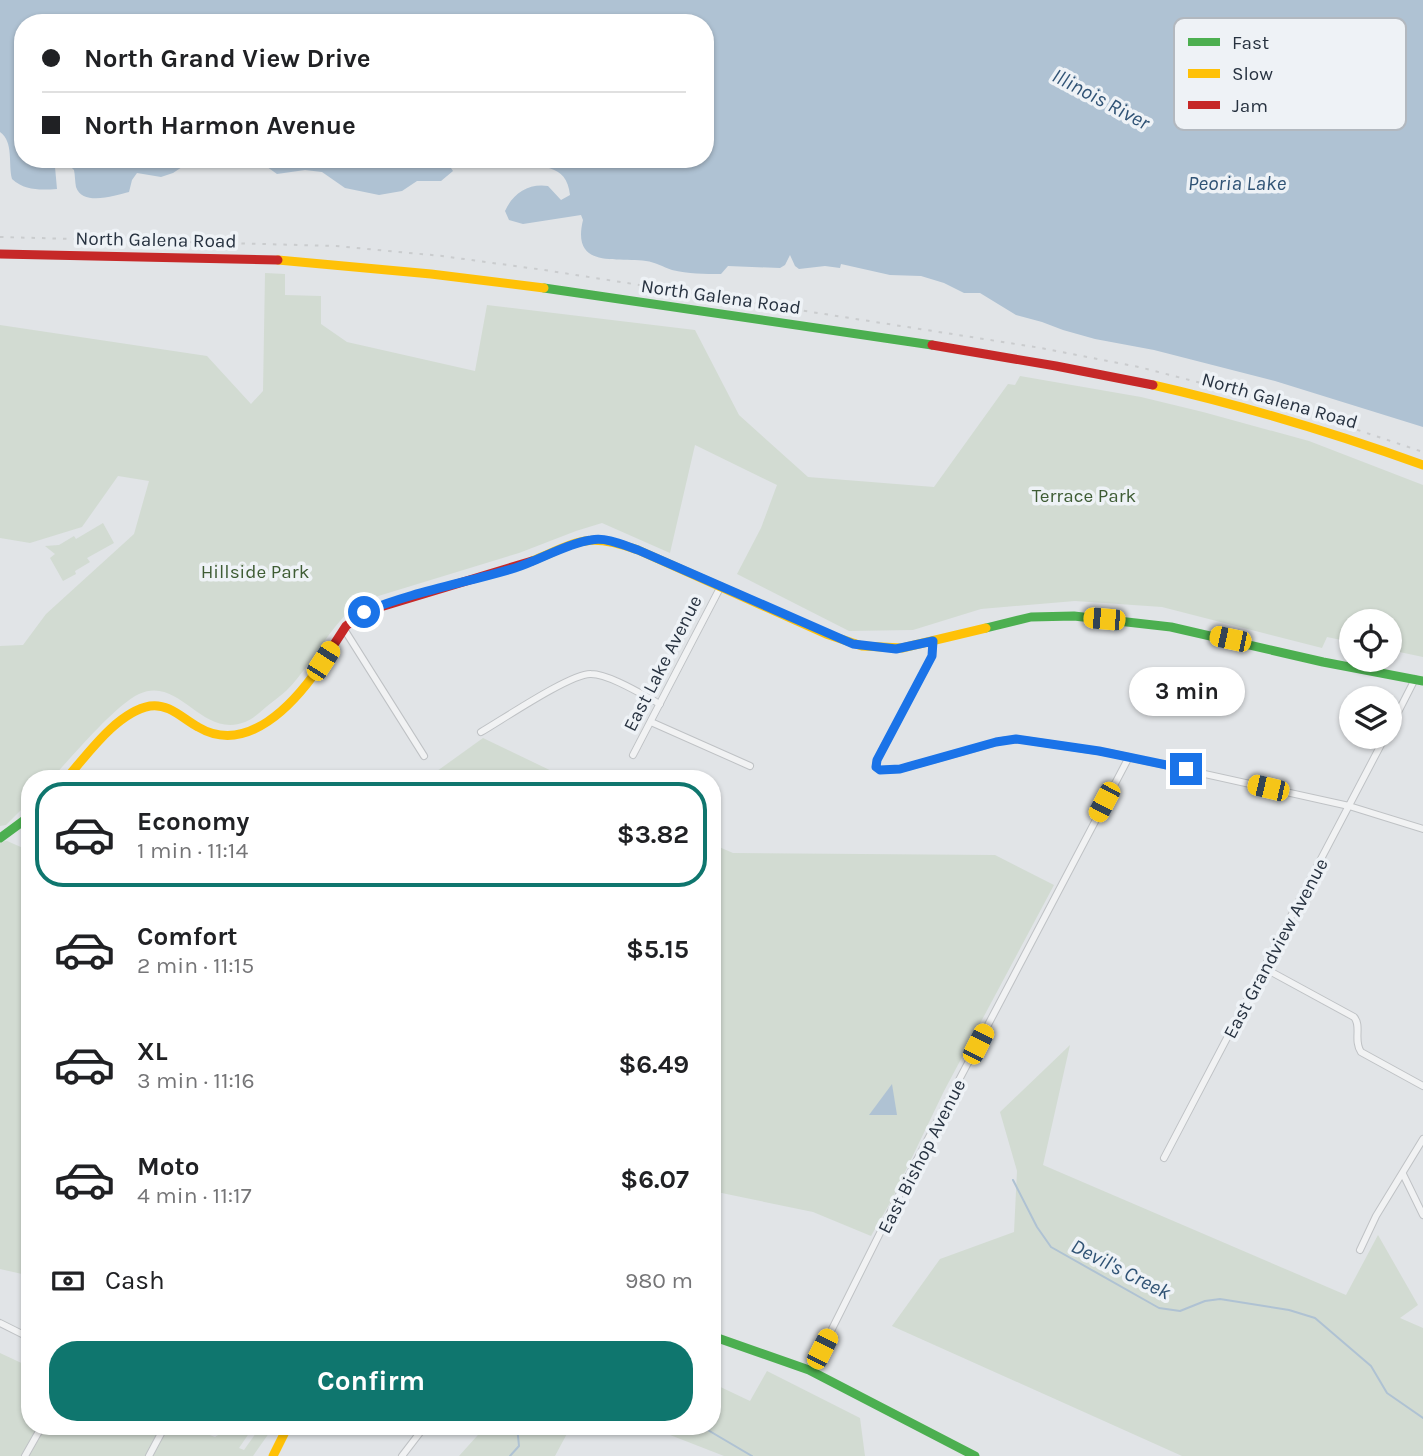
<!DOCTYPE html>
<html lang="en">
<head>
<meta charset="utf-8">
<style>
  body { margin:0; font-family:Karla,sans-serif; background:#f6f6f6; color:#202124; height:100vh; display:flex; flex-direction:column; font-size:26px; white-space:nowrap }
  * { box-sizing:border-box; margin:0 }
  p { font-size:23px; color:#757577 }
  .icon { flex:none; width:38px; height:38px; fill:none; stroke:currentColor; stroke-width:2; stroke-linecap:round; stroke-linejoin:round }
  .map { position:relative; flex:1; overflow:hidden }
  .drawer { position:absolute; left:21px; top:770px; width:700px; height:665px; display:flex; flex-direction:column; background:#fff; border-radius:28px; box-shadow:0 2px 5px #0004 }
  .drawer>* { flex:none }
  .hud { position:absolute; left:14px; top:14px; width:700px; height:154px; border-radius:28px; box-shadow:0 2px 5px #0004; display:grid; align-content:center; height:154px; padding:0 28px; background:#fff }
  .fabs { position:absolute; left:1339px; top:609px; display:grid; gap:14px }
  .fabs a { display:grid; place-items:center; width:63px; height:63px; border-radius:50%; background:#fff; box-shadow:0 2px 5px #0004; font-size:35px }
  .end { position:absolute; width:32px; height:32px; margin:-16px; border:9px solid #1a73e8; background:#fff; box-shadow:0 0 0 4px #fff }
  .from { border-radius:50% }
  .bubble { position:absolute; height:49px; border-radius:24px; background:#fff; box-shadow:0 2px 5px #0004; font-size:23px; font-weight:700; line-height:49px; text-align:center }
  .car { position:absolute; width:21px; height:42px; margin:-21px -10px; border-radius:9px; box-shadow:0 0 5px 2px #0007; background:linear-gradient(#f5c518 24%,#345 0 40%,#f5c518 0 76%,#345 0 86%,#f5c518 0) }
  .hud b { display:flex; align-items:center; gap:24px; height:66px; font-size:26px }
  .hud b+b { border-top:2px solid #e0e0e0 }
  .hud i { width:18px; height:18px; background:#202124 }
  ul { padding:12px 0 0; list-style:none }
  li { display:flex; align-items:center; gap:21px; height:105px; margin:0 14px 10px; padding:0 14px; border:4px solid transparent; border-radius:28px }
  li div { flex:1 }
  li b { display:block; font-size:26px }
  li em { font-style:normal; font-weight:700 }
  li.active { border-color:#0f766e }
  li>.icon { width:63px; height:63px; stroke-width:1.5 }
  .pay { display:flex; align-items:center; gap:18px; height:77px; padding:0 28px; font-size:26px }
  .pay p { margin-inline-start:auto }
  .cta { display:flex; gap:14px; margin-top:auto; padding:14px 28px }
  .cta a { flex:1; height:80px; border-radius:28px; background:#0f766e; color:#fff; font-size:28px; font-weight:700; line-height:80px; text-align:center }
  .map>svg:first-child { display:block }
</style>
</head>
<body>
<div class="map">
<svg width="1423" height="1456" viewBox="0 0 1423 1456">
  <rect width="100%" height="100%" fill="#e1e4e7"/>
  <g fill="#d2dbd2">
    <path d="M265,273L285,274V295L321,296V324L347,342L475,371L487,305L695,330L739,415L808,477L934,487L1008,384L1015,385L1020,376L1141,397L1203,412L1309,441L1423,485V657L1390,650V621H1351V642L1327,637L1322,648L1162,607L1075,601L981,609L913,630L849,631L737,574L761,528L777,485L695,445L670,553L602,523L576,531L519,553L362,601C329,624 315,662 287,690C281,696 273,701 266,707C260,712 253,719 245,722C201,739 180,675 139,694C114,706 72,757 51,779H30V801L6,825L0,826V646L23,645L46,614L134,534L149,481L118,476L82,527L30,543L0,538V325L207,356L251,404L263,391Z"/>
    <path d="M103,523L114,543L87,558L90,562L75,571L76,574L63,581L50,558L55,554L45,546L59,545L74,536L76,539Z"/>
    <path d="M483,738L560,775L568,779H426Z"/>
    <path d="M7,841L30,851V1290L24,1286L22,1274L0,1269V842Z"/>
    <path d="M712,844L733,853L995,855L1054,885L944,1091L891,1201L871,1236L813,1212L712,1191Z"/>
    <path d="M1070,1045L1043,1165L1346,1295L1378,1235L1418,1305L1400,1318L1423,1328V1456H1182L892,1326L940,1259L1014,1232L1017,1171L1000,1112Z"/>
    <path d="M0,1353L30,1367V1426H159L166,1429L168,1426H187L215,1437L232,1426H254L239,1448L244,1450L261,1426H274L253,1456H0Z"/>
    <path d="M767,1371L860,1418L865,1456H724L647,1426H712V1383L750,1401Z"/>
    <path d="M486,1426H574L570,1428L555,1456H459Z"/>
  </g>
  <g fill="#afc2d3">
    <path d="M0,0H1423V427L1275,381L1154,350L1095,339L1063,330L1042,322L1016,315L980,293H964L944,283L921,276L890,275L841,264L840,268L825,266L799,269L795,266L790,255L785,265L780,268L728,266L721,274C705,274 688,274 672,270C663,267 655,262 646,261C616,257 571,269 583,220L581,215L523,224L509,220L505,211C513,193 529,183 548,186L561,200L570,195C567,162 539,169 516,159H705V23H23V159H194L173,173L161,177L137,173L132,180L129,192C116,195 83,207 76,187C75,182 75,175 74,170L71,167V163C64,161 59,161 55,167L57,189C41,190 25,191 12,179C8,164 14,142 0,132Z"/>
    <path d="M256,159H445L453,171L441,181H417L402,191L379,195L345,188L322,172L305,170L277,174Z"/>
    <path d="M892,1084L897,1115H869Z"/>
  </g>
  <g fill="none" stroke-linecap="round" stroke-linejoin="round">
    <g stroke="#afc2d3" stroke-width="2">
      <path d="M1013,1180L1037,1227L1051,1247L1159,1308L1180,1311L1205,1301L1220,1299L1289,1310L1315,1318L1371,1366L1387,1393L1423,1418"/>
      <path d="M701,1426L752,1456"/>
      <path d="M510,1456L519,1446L517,1426"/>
    </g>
    <g stroke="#bfc2c5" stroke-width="8">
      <g id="street">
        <path d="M344,629L424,756"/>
        <path d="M933,641L932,656L877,760L876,767L880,770L900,769L1005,740H1024L1110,753L1349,806L1423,829"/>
        <path d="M651,722L750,766"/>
        <path d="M1390,728L1415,679"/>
        <path d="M481,732C502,720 571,673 591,674C609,674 643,695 660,704"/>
        <path d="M633,755L721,586"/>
        <path d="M1264,968L1354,1017C1362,1026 1353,1040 1361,1052L1423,1086"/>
        <path d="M1164,1158L1385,737"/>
        <path d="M1403,1174L1423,1215"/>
        <path d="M1360,1250L1376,1216L1423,1139"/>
        <path d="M0,1323L30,1338"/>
        <path d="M811,1371L910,1173L1129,757"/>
        <path d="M25,1456L42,1426"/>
        <path d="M149,1456L165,1426"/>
        <path d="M402,1456L425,1426"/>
      </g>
    </g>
    <use href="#street" stroke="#f1f2f3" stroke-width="6"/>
    <g stroke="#4caf50" stroke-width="9">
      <path d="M544,288L932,345"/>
      <path d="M986,628L1031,617L1074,616L1171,627L1323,662L1423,681"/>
      <path d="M0,838L30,816"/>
      <path d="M712,1336L809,1370L975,1456"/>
    </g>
    <g stroke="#ffc107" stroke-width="9">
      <path d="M278,260L431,274L544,288"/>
      <path d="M1153,385C1245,406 1334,433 1423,465"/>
      <path d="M532,561C580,541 587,532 638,550L826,634L862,646L902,648L986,628"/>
      <path d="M66,779C87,755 117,712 150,706C169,703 183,719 198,727C247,756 294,704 320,666"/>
      <path d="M273,1456L288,1426"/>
    </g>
    <g stroke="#c62828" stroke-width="9">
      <path d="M0,254L278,260"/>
      <path d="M932,345L1056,366L1153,385"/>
      <path d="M320,666L346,626L364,612L532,561"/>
    </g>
    <path stroke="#caccce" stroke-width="2" stroke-dasharray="3.5 7" stroke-linecap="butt" d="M0,237L336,246L442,256L544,270L1041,348L1139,367L1275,402L1423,452"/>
  </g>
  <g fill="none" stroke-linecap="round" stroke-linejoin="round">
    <path stroke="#1a73e8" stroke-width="9" d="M364,612C412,592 465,583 515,568C540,560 565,544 591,540C607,537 623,545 638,550L853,644L896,649L933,641L932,656L877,760L876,767L880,770L900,769L996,742L1016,739L1099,751L1186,769"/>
  </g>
  <g text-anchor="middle" stroke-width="7" stroke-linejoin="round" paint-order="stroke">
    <g font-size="19" fill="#273240" stroke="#eef2f6">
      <text transform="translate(156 239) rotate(1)" y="7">North Galena Road</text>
      <text transform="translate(721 296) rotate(8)" y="7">North Galena Road</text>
      <text transform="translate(1280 400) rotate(16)" y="7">North Galena Road</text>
      <text transform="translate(662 663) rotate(-63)" y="7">East Lake Avenue</text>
      <text transform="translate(1275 948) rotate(-62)" y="7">East Grandview Avenue</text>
      <text transform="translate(921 1156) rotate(-63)" y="7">East Bishop Avenue</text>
    </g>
    <g font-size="19" fill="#3e5c34" stroke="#eef2f6">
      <text x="1084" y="502">Terrace Park</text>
      <text x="255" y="578">Hillside Park</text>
    </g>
    <g font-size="21" font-style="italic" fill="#305375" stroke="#eef2f6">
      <text transform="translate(1101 99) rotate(28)" y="7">Illinois River</text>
      <text x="1237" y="190">Peoria Lake</text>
      <text transform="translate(1121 1269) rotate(27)" y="7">Devil's Creek</text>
    </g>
  </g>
  <rect x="1174" y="18" width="232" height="112" rx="10" fill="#eef2f6" stroke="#b2b8bf" stroke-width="2"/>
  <rect x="1188" y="38" width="32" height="8" fill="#4caf50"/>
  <rect x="1188" y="69" width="32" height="9" fill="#ffc107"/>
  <rect x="1188" y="101" width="32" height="8" fill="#c62828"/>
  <g font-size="19" fill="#273240">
    <text x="1232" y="49">Fast</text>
    <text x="1232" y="80">Slow</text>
    <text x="1232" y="112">Jam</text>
  </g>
</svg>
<div class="fabs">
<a><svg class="icon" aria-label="locate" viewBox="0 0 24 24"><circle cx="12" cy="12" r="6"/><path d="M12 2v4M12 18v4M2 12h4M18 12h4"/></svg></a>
<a><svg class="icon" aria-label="layers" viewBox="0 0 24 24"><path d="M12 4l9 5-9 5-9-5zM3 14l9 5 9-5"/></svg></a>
</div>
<i class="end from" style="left:364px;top:612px"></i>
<i class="end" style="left:1186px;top:769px"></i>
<div class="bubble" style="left:1129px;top:667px;width:116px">3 min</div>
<i class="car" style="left:1104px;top:619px;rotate:275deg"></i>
<i class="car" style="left:1230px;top:639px;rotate:282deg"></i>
<i class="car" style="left:323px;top:661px;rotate:33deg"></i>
<i class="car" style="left:1268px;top:788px;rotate:283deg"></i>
<i class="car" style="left:1104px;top:802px;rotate:208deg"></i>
<i class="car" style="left:978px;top:1044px;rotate:27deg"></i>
<i class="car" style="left:822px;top:1349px;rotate:27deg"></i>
<div class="hud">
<b><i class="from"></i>North Grand View Drive</b>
<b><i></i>North Harmon Avenue</b>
</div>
<section class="drawer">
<ul>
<li class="active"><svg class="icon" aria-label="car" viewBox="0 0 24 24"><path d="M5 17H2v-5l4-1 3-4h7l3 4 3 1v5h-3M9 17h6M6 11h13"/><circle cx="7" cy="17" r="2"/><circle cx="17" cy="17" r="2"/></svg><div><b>Economy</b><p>1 min · 11:14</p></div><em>$3.82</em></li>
<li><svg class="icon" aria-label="car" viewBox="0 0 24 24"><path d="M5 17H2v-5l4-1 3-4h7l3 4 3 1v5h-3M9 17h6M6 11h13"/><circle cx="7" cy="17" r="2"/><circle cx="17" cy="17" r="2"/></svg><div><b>Comfort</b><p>2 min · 11:15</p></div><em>$5.15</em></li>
<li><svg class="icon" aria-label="car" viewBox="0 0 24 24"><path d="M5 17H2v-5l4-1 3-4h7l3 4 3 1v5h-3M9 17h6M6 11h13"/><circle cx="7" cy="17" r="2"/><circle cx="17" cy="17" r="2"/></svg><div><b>XL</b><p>3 min · 11:16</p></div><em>$6.49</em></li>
<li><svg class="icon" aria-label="car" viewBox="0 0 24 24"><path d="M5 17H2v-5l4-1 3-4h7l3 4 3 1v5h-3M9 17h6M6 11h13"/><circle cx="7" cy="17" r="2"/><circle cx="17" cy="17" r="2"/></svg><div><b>Moto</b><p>4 min · 11:17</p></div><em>$6.07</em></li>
</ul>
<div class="pay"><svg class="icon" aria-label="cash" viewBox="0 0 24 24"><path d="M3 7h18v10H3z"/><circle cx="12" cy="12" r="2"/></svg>Cash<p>980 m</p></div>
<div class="cta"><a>Confirm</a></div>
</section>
</div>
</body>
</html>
